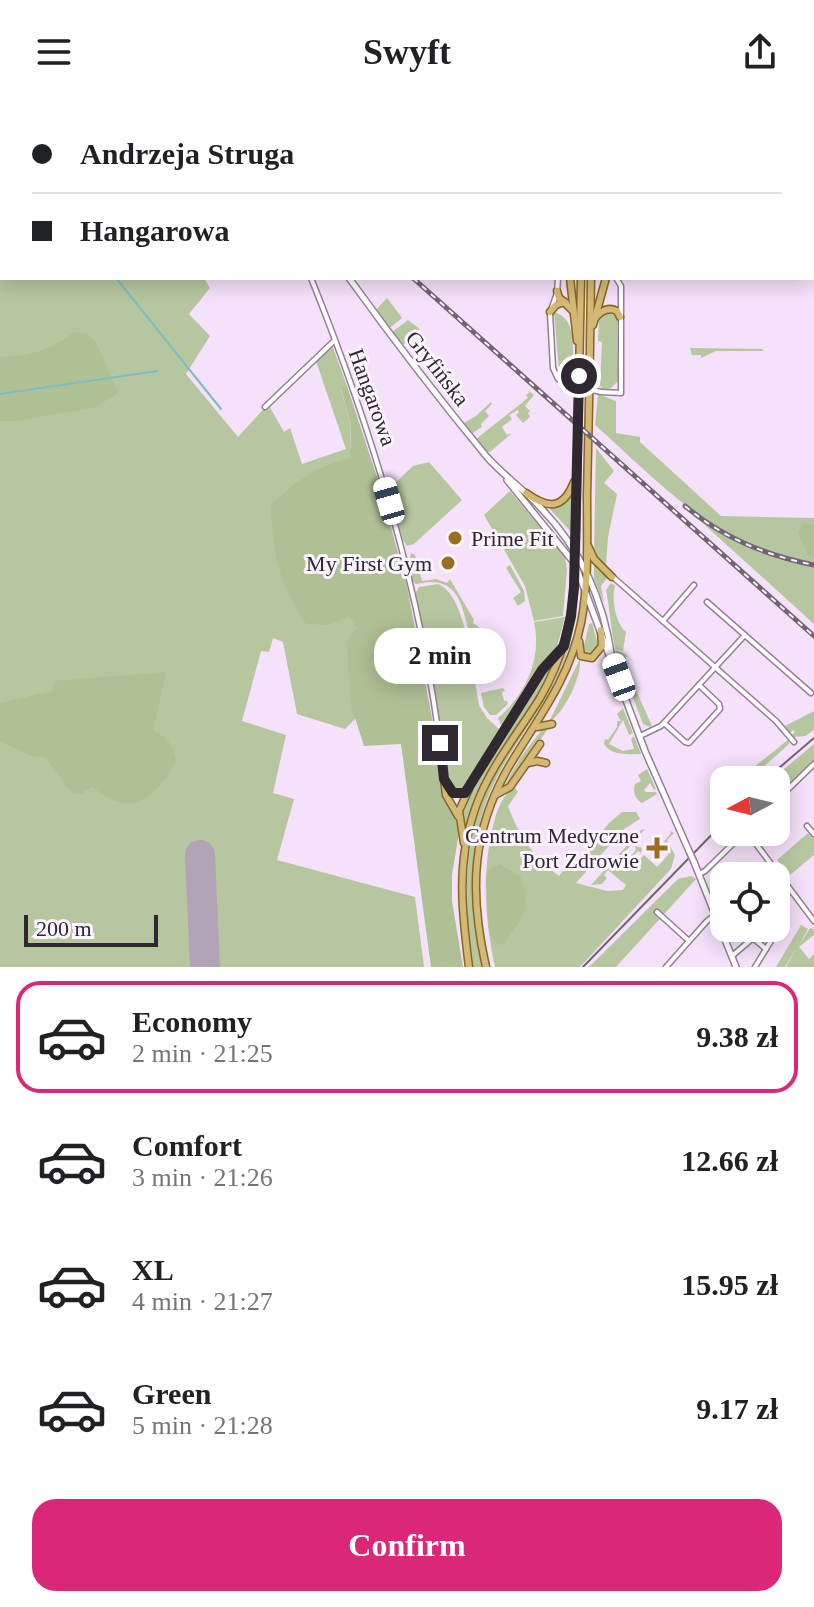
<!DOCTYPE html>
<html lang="en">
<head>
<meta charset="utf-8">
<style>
  body { margin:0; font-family:Georgia,serif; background:#f6f6f6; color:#202124; height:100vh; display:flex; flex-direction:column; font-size:30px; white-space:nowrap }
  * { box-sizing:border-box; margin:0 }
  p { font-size:26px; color:#757577 }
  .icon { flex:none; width:44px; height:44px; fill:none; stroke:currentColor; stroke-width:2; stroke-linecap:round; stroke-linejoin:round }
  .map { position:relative; height:863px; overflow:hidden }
  .side { display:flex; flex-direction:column; background:#fff; flex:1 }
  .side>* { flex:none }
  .banner { position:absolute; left:0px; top:0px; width:814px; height:176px; box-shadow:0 4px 20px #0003; display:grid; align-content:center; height:176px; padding:0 32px; background:#fff }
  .needle { width:52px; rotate:263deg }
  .tools { position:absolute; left:710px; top:662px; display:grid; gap:16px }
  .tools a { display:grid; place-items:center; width:80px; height:80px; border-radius:16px; background:#fff; box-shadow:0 4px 20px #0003; font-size:40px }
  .scale { position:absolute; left:24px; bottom:20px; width:134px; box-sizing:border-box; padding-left:8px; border:4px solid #2f2831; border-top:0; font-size:22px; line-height:28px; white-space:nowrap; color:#2f2831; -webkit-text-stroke:6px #fbf3fd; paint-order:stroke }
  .end { position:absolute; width:36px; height:36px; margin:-18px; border:10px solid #2f2831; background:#fff; box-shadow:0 0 0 4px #fff }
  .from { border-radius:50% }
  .bubble { position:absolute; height:56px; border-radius:24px; background:#fff; box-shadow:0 4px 20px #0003; font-size:26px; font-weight:700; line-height:56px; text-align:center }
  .car { position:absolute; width:24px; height:48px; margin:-24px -12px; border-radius:10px; box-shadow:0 0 6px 2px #0007; background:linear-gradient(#fff 24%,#345 0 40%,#fff 0 76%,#345 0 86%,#fff 0) }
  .banner b { display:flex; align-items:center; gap:28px; height:76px; font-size:30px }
  .banner b+b { border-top:2px solid #e0e0e0 }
  .banner i { width:20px; height:20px; background:#202124 }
  ul { padding:14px 0 0; list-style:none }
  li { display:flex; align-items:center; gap:24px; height:112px; margin:0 16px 12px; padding:0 16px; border:4px solid transparent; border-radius:24px }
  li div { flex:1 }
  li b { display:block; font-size:30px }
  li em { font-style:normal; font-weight:700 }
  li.on { border-color:#db2777 }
  li>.icon { width:72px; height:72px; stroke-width:1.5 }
  .primary-button { display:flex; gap:16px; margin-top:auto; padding:16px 32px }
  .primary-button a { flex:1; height:92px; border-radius:24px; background:#db2777; color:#fff; font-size:32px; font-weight:700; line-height:92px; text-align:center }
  header { display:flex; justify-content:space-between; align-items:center; height:104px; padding:0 32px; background:#fff; font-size:36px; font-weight:700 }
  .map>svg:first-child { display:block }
</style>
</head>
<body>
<header><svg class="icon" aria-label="menu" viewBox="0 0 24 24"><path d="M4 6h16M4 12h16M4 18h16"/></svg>Swyft<svg class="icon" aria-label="share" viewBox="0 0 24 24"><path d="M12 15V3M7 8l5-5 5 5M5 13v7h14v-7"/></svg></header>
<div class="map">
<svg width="814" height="863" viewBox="0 0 814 863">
  <rect width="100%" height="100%" fill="#f5e1fa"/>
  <g fill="#b6c79f">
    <path d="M0,25L2,174H204L210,184L189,210L210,232L186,270L238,333L268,300L284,328L290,324L302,360L346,345L316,257L332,241L347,282L341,285L351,321L350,342L419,605L355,615L345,625L297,610L283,538L273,534L269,548L261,547L242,617L286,631L273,689L294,695L277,756L415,793L424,863H0Z"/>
    <path d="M387,194L402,214L391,223H387L376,206Z"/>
    <path d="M612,207L617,214L618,277L611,284L604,286L600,282L602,238L598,237L599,216L603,209Z"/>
    <path d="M554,208C576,214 573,242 573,261H566L559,266Z"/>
    <path d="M408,216L419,224V227L406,240H402L392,228Z"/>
    <path d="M690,244L762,245L764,247H716L701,254V251H692Z"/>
    <path d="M530,288L534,291L525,302L530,307L528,309L530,313L523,319L516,311L519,308L518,306L509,311L512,315L502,323L507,331L512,329L490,348L486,347L476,335L528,294L526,291Z"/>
    <path d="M598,290L616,297V329L640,333V338L721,412L814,414V459C786,453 757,445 731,431C680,404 638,359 595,321Z"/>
    <path d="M491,298L492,300L485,307L489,312L481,320L482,323L471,330L464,319L476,312Z"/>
    <path d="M596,344L614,367L604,379L617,390L608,433L606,461L594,450Z"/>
    <path d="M429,358L462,396L414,440L407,442L403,436L389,388L390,384L413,362Z"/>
    <path d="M510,387L565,453L567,466L563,512L534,517L525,482L484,411Z"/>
    <path d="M571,390V428L548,403Z"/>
    <path d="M696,413C731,440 771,454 814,463V520Z"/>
    <path d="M411,449L415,451L422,477L436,475L447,479L450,475L474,516L473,519L480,524H468C460,492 454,472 416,480L413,478L409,459Z"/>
    <path d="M594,457L608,473L601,482L604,499L594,475Z"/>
    <path d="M510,461L524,487L525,497L518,502L513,494L521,488L506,464Z"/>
    <path d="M611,479L615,482C611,495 616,520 626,528L623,547L615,545C611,525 610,506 606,486Z"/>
    <path d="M438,480C468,492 472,573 480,603L487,614L500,626L467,684L461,688L452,686L447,678L441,626L415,490L419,483Z"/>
    <path d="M576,507C577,515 573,526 571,536C554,598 514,633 490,688C466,746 470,803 483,863H473C464,795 461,733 495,671C511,640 534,613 551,583C564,559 571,534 576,507Z"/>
    <path d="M565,513L555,550L504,621H501L498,614C526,590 542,555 534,518Z"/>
    <path d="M592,519L598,541L592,553L582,550L589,520Z"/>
    <path d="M615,546C625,549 630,552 635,561L628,552L622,555L652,622L650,623L643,620Z"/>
    <path d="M580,555C582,573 564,609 549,618Z"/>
    <path d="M553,558L539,588L487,669L465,726L461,709L464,699L489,653L543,567Z"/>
    <path d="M503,584L505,587L502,588L504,597H507L508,600L496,611H490L484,603L481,589Z"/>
    <path d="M623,604L633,629L629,631L623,616L609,640L623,647L634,645L631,635L634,632L641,650C628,650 612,652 604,640L605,635L608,636L617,623V617H621L617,610Z"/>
    <path d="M814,607V626L805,632L794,633L792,631L795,628L793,626L790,629L785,622Z"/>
    <path d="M544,623L547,626L511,679L503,684L520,654Z"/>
    <path d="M789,635V640L749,676H738Z"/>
    <path d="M814,640V658L776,695V676H771Z"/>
    <path d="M647,665L656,685L654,686L650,679L644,686L646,688H656L657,690L642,699C634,694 633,687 635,680L641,677L638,671Z"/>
    <path d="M514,683L518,688L508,702C519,732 533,752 559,772L563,767L571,766L609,719L622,708H636L640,715L624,725L576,779L607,787L623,786L626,781L608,766L604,771L607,774L602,780L591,781L641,726L645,725L619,755L624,759L636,746L635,742L642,744L641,749L638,747L626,760L631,765L644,751L657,763L668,751L662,740L671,729L670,727L674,729L667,736L675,751L671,765L580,863H495C485,816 482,774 492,726C496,709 500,694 514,683Z"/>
    <path d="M808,729L814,735V751L790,771L777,756Z"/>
    <path d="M691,772L696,775L616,863H589L678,775Z"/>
    <path d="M801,821L808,825L799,842L810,824L814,825V831L799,843L809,855L814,850V863H786L797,843L785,863H776Z"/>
  </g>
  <g fill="#aec094">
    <path d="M74,228L89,231L97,240L118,289L96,303L18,317H0V253C27,253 53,245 74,228Z"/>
    <path d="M347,282L379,379L407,482L439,651L443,695L455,714L459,728L452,771V797L463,863H431L401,640L364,642L350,598L347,537L357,524L349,512L328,521L306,520C279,480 272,449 271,401C297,376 315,363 350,354L351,321L341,284Z"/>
    <path d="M803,419L814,421V453L807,449L798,429Z"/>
    <path d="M166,568L153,627C167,632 173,641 176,656C165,681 142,708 112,696C104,693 99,687 91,683L81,690L72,689L46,654L31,652L0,637V599L52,587L53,577Z"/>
    <path d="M499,760L520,772C533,804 522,814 504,840L498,841L489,829L486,775L487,768Z"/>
  </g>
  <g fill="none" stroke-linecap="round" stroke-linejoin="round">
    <g stroke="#7ebcc3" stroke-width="2">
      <path d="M0,37L2,39"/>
      <path d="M116,174L221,305"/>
      <path d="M0,290L157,267"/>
    </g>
    <path stroke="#b3a3b7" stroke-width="30" d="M200,751L205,863"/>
    <g stroke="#938097" stroke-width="6">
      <path id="pedestrian" d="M716,0L738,1"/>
    </g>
    <g stroke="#938097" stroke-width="7">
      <g id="minor">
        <path d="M703,0V2"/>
        <path d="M772,0V2"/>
        <path d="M559,2V0"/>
        <path d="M628,2L629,0"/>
        <path d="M812,145H814"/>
        <path d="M311,174C376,335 426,502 444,675L451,687L459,690L469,685L504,626"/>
        <path d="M558,174L557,189L550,209L553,264L558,275L571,281"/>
        <path d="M601,288L621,289V182L616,174"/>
        <path d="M265,303L334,237"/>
        <path d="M613,473L776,617L794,638"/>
        <path d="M707,498L811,589"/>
        <path d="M663,517L694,481"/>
        <path d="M664,619L685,638L689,639L720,605L719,600L699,581"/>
        <path d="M640,632L661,622L745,531"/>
        <path d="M776,697L814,660"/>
        <path d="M807,722L814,730"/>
        <path d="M747,728L814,817"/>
        <path d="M699,770L705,767L745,728"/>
        <path d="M657,808L689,837"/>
        <path d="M732,852L753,834L766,845"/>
        <path d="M666,863L707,817L715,811"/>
        <path d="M755,863L777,827"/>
      </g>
    </g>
    <g stroke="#938097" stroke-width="8">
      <g id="tertiary">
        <path d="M170,0L172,2"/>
        <path d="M349,174C393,235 439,295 487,353C503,371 523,385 540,403C581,445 604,497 612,555"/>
        <path d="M507,376L575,460L645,647L689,747"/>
        <path d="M694,758L736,863"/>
      </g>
    </g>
    <g stroke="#876622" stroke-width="9">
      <g id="primary">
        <path d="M578,0V2"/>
        <path d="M586,2V0"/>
        <path d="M595,2V0"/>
        <path d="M602,2L603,0"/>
        <path d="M570,174L577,237"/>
        <path d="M557,187L559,194L566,199"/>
        <path d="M550,208L556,201L564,198L573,207"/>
        <path d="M596,213C602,206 609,203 617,207L620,213"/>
        <path d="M593,221L606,174"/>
        <path d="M526,389C548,405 563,406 574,378"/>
        <path d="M588,442L594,455L612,473"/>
        <path d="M579,537L581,552L592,554L602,542L601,526"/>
        <path d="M537,623L552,620"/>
        <path d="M504,626L542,566L560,548"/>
        <path d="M528,659L537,657L546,659"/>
        <path d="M444,675L446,691L458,712"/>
        <path d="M495,691L510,683L540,640"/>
        <path d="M464,739L459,707L469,685"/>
        <path d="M469,863C462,808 456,759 475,705C489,664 517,631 540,594C562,556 573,516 575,472L581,174"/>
        <path d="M486,863C469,788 471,726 511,659C539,613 570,573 581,519C589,478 587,434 587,392C589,319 590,247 591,174"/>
      </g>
    </g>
    <use href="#pedestrian" stroke="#fff" stroke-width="3"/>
    <use href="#minor" stroke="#fff" stroke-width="4"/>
    <use href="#tertiary" stroke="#fff" stroke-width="5"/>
    <use href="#primary" stroke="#d3b876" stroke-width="6"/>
    <g stroke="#716574" stroke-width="2">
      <path d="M765,676L814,634"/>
      <path d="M583,863L724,718"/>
    </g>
    <g stroke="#716574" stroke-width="5">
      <g id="rail">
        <path d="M246,0L248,2"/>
        <path d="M413,174L814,532"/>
        <path d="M685,402C723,434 765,451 814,461"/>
      </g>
    </g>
    <use href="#rail" stroke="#fbf3fd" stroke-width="2" stroke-dasharray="6" stroke-linecap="butt"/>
    <g stroke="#938097" stroke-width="7" stroke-linecap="butt">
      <path id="minor-bridge" d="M571,281L601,288"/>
    </g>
    <g stroke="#938097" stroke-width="8" stroke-linecap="butt">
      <path id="tertiary-bridge" d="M689,747L694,758"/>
    </g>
    <use href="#minor-bridge" stroke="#fff" stroke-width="4"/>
    <use href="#tertiary-bridge" stroke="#fff" stroke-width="5"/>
  </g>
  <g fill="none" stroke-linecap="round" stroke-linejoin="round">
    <path stroke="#2f2831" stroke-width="10" d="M440,639L444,675L453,689H465L542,566L564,542L571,512L574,483L579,272"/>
  </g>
  <g fill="#9b6e1e" stroke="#fbf3fd" stroke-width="3">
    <circle cx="455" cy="434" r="8"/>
    <circle cx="448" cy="459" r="8"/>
    <path d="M653 732h8v8h8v8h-8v8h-8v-8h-8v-8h8z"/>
  </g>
  <g text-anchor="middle" stroke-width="6" stroke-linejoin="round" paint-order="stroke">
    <g font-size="22" fill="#2f2831" stroke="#fbf3fd">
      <text transform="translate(438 264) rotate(52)" y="8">Gryfińska</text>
      <text transform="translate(373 293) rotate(70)" y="8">Hangarowa</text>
    </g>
    <g font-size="22" fill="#2f2831" stroke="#fbf3fd" text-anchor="end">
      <text x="471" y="442" text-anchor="start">Prime Fit</text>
      <text x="432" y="467">My First Gym</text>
      <text x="639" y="739">Centrum Medyczne<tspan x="639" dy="25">Port Zdrowie</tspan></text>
    </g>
  </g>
</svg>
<div class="tools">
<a><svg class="needle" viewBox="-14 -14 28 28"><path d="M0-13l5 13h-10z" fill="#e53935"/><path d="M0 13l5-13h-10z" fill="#757577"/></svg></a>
<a><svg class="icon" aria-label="locate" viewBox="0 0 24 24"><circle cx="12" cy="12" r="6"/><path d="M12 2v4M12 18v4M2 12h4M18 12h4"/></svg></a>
</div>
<div class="scale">200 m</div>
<i class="end from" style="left:579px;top:272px"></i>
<i class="end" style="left:440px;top:639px"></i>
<div class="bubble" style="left:374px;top:524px;width:132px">2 min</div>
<i class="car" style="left:389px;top:397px;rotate:344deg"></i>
<i class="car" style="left:619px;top:573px;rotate:340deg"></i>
<div class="banner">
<b><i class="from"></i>Andrzeja Struga</b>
<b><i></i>Hangarowa</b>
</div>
</div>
<section class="side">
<ul>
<li class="on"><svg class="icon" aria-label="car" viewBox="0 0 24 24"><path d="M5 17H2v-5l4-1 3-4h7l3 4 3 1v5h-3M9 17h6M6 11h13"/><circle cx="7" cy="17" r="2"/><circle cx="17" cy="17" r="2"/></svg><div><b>Economy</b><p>2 min · 21:25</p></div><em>9.38 zł</em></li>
<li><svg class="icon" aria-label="car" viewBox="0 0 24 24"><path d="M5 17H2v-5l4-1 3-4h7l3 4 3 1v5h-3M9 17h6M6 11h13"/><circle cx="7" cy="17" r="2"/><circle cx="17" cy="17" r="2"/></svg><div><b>Comfort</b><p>3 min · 21:26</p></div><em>12.66 zł</em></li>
<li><svg class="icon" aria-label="car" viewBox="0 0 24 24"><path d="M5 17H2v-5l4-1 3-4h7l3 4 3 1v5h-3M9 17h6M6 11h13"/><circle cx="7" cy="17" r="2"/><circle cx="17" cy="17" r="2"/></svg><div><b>XL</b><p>4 min · 21:27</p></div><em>15.95 zł</em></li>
<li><svg class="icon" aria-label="car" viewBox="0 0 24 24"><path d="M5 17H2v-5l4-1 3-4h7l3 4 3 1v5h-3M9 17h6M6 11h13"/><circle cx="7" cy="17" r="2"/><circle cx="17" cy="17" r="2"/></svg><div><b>Green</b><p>5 min · 21:28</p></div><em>9.17 zł</em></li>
</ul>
<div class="primary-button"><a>Confirm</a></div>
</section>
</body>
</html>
